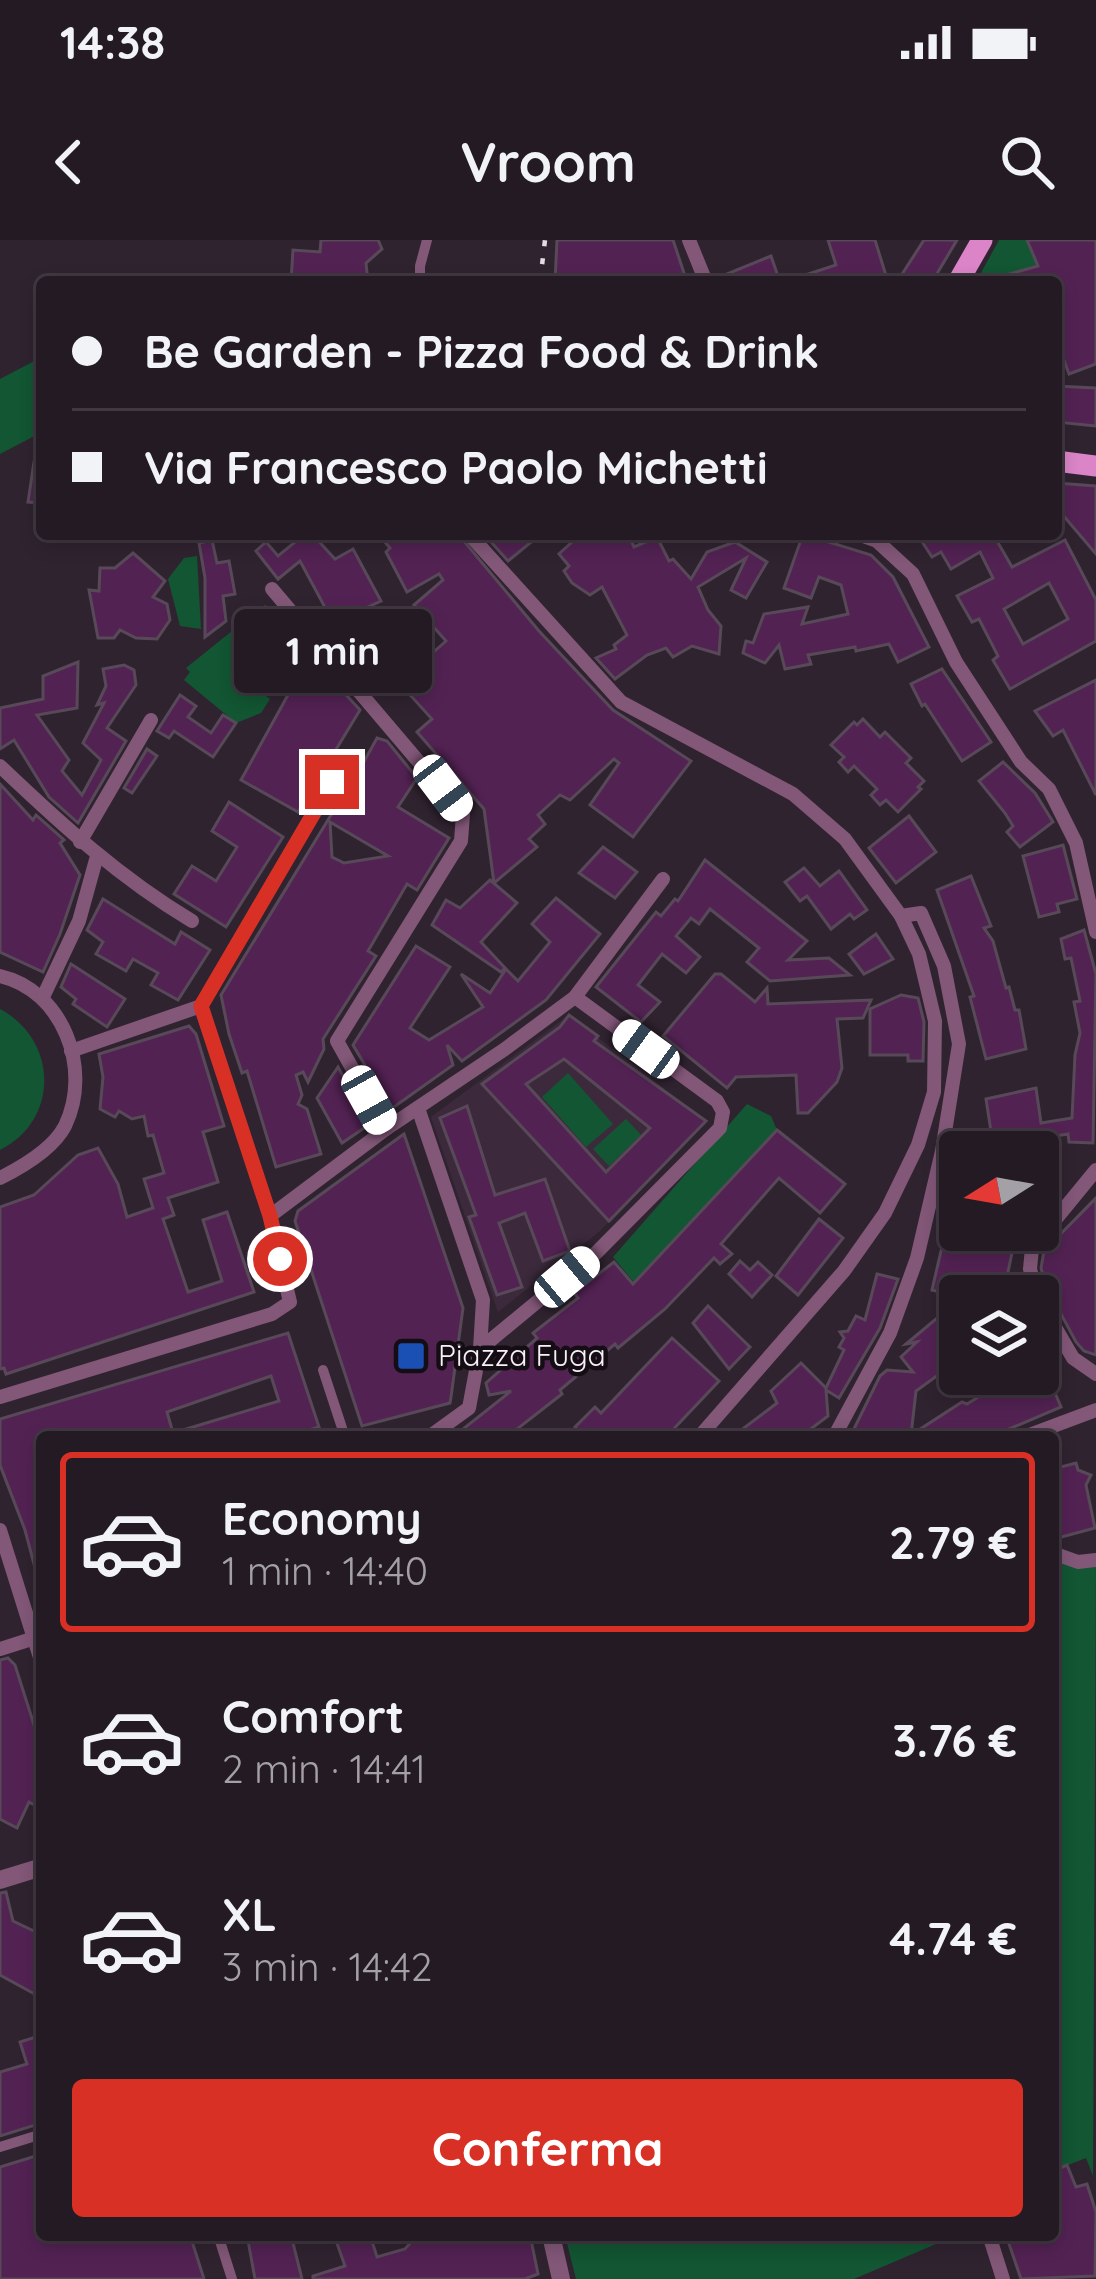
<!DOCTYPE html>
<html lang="it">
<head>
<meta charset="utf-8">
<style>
  body { margin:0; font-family:Quicksand,sans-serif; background:#302731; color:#f1f3f6; height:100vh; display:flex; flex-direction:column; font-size:45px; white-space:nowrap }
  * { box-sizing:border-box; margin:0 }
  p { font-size:39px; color:#a3a1a6 }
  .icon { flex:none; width:66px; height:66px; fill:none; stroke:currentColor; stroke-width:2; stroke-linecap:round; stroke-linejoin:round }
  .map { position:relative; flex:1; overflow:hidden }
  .sheet { position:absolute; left:36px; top:1191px; width:1023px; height:810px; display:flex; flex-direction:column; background:#241a24; border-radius:12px; box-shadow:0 6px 18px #0003,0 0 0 3px #413841 }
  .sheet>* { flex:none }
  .banner { position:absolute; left:36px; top:36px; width:1026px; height:264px; border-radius:12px; box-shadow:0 6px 18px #0003,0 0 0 3px #413841; display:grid; align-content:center; height:264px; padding:0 36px; background:#241a24 }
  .needle { width:78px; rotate:259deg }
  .controls { position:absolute; left:939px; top:891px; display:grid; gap:24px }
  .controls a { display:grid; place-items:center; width:120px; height:120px; border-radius:12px; background:#241a24; box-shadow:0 6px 18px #0003,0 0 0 3px #413841; font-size:60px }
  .end { position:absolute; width:54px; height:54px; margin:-27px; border:15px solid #d93025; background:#fff; box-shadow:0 0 0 6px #fff }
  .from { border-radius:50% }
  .bubble { position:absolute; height:84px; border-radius:12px; background:#241a24; box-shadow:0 6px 18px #0003,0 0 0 3px #413841; font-size:39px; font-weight:700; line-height:84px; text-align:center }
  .car { position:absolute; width:36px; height:72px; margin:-36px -18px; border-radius:15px; box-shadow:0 0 9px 3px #0007; background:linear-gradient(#fff 24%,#345 0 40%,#fff 0 76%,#345 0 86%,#fff 0) }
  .banner b { display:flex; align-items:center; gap:42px; height:114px; font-size:45px }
  .banner b+b { border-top:3px solid #413841 }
  .banner i { width:30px; height:30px; background:#f1f3f6 }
  ul { padding:21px 0 0; list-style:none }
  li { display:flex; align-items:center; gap:36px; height:180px; margin:0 24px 18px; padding:0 12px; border:6px solid transparent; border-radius:12px }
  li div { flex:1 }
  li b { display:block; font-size:45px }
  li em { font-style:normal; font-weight:700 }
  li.selected { border-color:#d93025 }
  li>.icon { width:108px; height:108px; stroke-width:1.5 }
  .primary-button { display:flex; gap:24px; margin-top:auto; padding:24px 36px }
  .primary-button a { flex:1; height:138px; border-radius:12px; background:#d93025; color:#fff; font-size:48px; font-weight:700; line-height:138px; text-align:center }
  .status { display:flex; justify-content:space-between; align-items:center; height:84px; padding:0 60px; background:#241a24; direction:ltr }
  .status svg { height:33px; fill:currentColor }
  header { display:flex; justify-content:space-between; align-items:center; height:156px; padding:0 36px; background:#241a24; font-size:54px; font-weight:700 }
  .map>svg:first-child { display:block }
</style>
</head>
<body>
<div class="status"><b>14:38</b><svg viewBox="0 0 49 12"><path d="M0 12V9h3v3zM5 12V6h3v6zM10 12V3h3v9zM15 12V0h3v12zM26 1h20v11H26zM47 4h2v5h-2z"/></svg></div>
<header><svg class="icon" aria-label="back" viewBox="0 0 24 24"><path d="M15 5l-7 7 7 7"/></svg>Vroom<svg class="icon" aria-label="search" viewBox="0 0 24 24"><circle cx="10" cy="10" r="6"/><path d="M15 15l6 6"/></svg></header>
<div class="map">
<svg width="1096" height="2039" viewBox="0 0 1096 2039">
  <rect width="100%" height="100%" fill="#302330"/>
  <path fill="#3c2a3c" d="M569,775L706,881L600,991L498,1072L431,877Z"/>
  <g fill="#125633">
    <path d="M999,0H1029L1040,30C1017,28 1002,42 976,42Z"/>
    <path d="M42,117V192L0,214V139Z"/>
    <path d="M197,316L201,389L180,386L168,339L184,318Z"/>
    <path d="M232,391L280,433L266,456L270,459L261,473L236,483L184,440L190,432L186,428Z"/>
    <path d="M0,769C58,800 60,880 0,910Z"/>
    <path d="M568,833L613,884L586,907L542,857Z"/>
    <path d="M747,864L771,876L777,890L644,1032L674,1060L660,1074L613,1017Z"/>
    <path d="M626,879L641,895L609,926L593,909Z"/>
    <path d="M1053,1323L1096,1326L1093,1936L1086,1918L1053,1931Z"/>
    <path d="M565,1995H957L854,2039H576Z"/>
  </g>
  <g fill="#522253" stroke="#584958" stroke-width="3" fill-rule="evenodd">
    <path d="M321,0H378L382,9L366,23L368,42H291L293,10L320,12Z"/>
    <path d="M557,0H673L687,42H555Z"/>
    <path d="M828,0H875L888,42H794L793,39L836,25Z"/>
    <path d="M924,0H957L932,42H897Z"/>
    <path d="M1027,0H1096V124L1069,134L1056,98V42H996L995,38L1038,26Z"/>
    <path d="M771,16L780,42H717V38Z"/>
    <path d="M1056,146L1096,148V186L1056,182Z"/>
    <path d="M34,222H42V263L28,262Z"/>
    <path d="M1056,243L1096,246V314L1056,267Z"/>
    <path d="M305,294H312L335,319L353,309L381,361L368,367L370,372L349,383L346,378L334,384L300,321L278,339L256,311L266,302L278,316Z"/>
    <path d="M378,294H458L539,391L613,470L691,521L633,597L590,565L619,523L614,519L570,560L560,555L538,575L545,584L529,599L537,607L494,643L484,569L417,492L432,479L392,435L376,449L348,421L390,386L419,425L446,401L414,365L443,340L439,334L407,352L386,312L390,308Z"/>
    <path d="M484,294H541L508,321Z"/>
    <path d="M565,294H628L634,307L657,297L669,321L673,319L691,339L707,312L735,302L767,322L746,358L731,350L746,318L698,347L708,370L721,386L719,414L692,406L673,417L666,408L647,415L615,439L596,418L616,409L614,405L627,395L602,347L590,355L572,343L564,331L569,326L559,314L572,302Z"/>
    <path d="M803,294L871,315L893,337L929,407L898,422L889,404L856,411L855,407L808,415L811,424L785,429L779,405L765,423L743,413L746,401L753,403L764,374L808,367L802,384L848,374L841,345L819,337L811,358L784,348Z"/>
    <path d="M917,294H993L1012,327L1065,300L1096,360V401L1010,449L993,420L998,416L979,379L972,382L957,356L993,338L980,312L951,329L941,312L932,317ZM1049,343L1068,379L1023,404L1004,369Z"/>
    <path d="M212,300L217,323L229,321L235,354L223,356L226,381L205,397V338L199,303Z"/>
    <path d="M133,313L165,341L153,357L167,364L170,380L157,399L136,398L120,390L114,398H98L89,350L99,351L100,328H115Z"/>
    <path d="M265,367L278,381L282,378L290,388L287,391L360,470L298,572L241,540L299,435L269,407L262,414L253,405L258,400L244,385Z"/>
    <path d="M78,422L77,468L37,475L69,520L62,531L82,555L101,520L83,503L104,463L97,465L106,446L103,429L124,425L134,430L136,445L107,488L126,501L78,583L49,557L14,500L0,509V468L43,459V436Z"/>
    <path d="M942,429L991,502L962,521L925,464L922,466L911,444Z"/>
    <path d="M1096,440V555L1063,490L1053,496L1035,471Z"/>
    <path d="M180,455L196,466L188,477L211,493L223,475L236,483L213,517L174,491L169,498L157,491Z"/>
    <path d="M863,479L880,497L885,492L911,518L906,523L924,541L918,547L921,549L898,572L886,560L880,565L871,555L877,549L854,526L848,532L839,522L844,517L831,505L854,482L857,485Z"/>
    <path d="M377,498L387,501L417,538L398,567L449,598L417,650L407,644L368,711L376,716L323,799L324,809L308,842L303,832L296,835L302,855L298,864L307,869L321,914L276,927L247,831L242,833L229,794L221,755L342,557L360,568L355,538ZM330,582L388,616L344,623L332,617Z"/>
    <path d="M147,509L157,516L132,553L124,548Z"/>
    <path d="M1003,522L1035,553L1053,582L1020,607L1007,592L1013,586L1005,573L979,541Z"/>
    <path d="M0,544L33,580L36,575L64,600L60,603L80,635L60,694L43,732L0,712Z"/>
    <path d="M229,562L283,597L226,687L174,654L192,626L216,641L237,607L212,591Z"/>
    <path d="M909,576L936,612L896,643L869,608Z"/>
    <path d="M1063,605L1077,659L1057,664L1059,672L1039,677L1023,616Z"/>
    <path d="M603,607L637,632L615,658L579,633Z"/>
    <path d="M705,620L807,701L788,720L829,718L850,735L770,741L747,722L759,708L710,669L699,684L691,678L676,696L700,717L686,733L662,714L638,745L660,762L641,782L596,747L656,672L661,676L675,659L678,661Z"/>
    <path d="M804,628L820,646L839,631L867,670L854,679L850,674L831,689L807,656L800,661L785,642Z"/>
    <path d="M971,636L991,686L984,688L993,701L1006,748L1009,747L1015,770H1019L1026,809L986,819L970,757L974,756L937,650Z"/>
    <path d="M490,640L517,663L481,702L505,728L501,732L432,685L446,660L460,668Z"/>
    <path d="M556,658L600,694L546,760L462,821L447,805L453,825L391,869L353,805L416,706L450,727L410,788L429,800L483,767L461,734L490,753L506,729L518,741L550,702L532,684Z"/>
    <path d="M103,659L175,704L181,692L210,710L178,760L151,745L158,733L133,719L126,731L96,714L103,702L87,690Z"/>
    <path d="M1084,690L1096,734L1093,903L1069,902L1068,894L1025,901L1024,897L992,898L986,859L1036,848L1041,883L1072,878L1075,815L1080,793L1074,762L1080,761L1071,718L1065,719L1061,699Z"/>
    <path d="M876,694L893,719L864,734L849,714Z"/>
    <path d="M71,724L125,759L107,787L73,764L76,759L61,747Z"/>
    <path d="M715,734H721L755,762L767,748L768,764L871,760L863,778L837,779L842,828L837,842L808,873H798L796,835L736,837L727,848L663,796Z"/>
    <path d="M901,755L918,758L924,782L923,821H908V815H870V769Z"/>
    <path d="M569,775L598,796L594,801L706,881L609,981L482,844L560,787ZM564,819L650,888L606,932L526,844Z"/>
    <path d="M189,786L196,794L224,886L203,892L218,942L168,958L174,975L163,979L188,1052L222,1041L203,980L227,972L254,1052L6,1134L4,1128L0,1129V967L34,955L78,915L98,908L118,944L127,977L153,968L144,939L164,933L153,895L148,896L144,876L132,879L119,871L115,877L100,869L103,837L99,814Z"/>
    <path d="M338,827L370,884L342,903L317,858Z"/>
    <path d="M467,866L495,955L545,939L570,1011L543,1021L525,973L499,983L522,1047L497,1055L469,977L476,975L440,878Z"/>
    <path d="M777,890L845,944L820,973L779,938L721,1004L732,1014L720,1024L714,1018L665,1069L618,1108L615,1104L560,1150L562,1154L507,1197H453L511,1151L489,1155L486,1143L537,1098L533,1093L578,1058L574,1053L614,1022L633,1044Z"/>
    <path d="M404,894L463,1068L451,1157L450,1163L362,1186L295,981L298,971Z"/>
    <path d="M960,932V996L1013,1008L1003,1056H959L932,1050L950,972L940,970L948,935Z"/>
    <path d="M1096,958V1115L1084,1111L1076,1102L1046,1046L1041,1028L1044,1011Z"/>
    <path d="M819,979L843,998L798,1055L776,1036Z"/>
    <path d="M740,1021L750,1030L758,1022L772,1035L752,1057L729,1034Z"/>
    <path d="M877,1034L898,1039L880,1088L839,1158L826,1150L828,1176L800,1197H732L777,1163L771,1151L801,1123L826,1148L844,1110L839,1107L844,1098L840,1092L848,1091L856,1076L865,1080Z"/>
    <path d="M960,1059V1119L916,1151L911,1195L962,1162L967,1164L983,1154L1007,1134H1047L1061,1167L990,1197H850L880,1136L887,1130L913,1132L901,1117L917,1102L906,1104Z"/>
    <path d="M708,1066L750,1107L729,1129L693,1083Z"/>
    <path d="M288,1093L319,1187L285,1197H42V1342L39,1343L25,1290L0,1225V1179ZM271,1136L279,1161L173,1193L167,1172Z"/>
    <path d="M672,1098L719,1141L666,1197H584L575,1187L595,1167L601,1173Z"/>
    <path d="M1076,1223L1078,1230L1091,1235L1086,1245L1095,1288L1058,1298L1053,1282V1268L1057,1267L1053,1229Z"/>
    <path d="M8,1418L15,1425L42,1510V1560L38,1567L29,1562L17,1588L0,1579V1420Z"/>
    <path d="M6,1652L13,1681L42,1695V1758L0,1735V1653Z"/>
    <path d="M42,1795V1883L0,1896V1832L27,1824L20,1802Z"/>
    <path d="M42,1914V1995H190L204,2039H0V1927Z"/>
    <path d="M1067,1925L1076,1947L1087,1944L1096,1972L1095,2036L1021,2039L1006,1995H1053V1931Z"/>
    <path d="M247,1995H291L302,2039H255Z"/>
    <path d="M334,1995H370L377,2017L405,2009L413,2000L412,1995H530L538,2034L525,2039H313V2036L345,2026Z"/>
  </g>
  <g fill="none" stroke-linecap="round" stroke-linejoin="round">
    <g stroke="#825778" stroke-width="10">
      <path d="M420,42V26L427,0"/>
      <path d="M323,1130L345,1197"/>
      <path d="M0,1907L42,1894"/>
      <path d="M218,1995L232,2039"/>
    </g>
    <g stroke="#825778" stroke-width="14">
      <path d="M689,0L706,42"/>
      <path d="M469,294L621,462L793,554L845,599L901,676L919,714L935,781L934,852L918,905L885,973L844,1031L699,1197"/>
      <path d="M857,294L877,301L913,334L956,422L1021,522L1049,549L1076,603L1096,692"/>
      <path d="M272,349L463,574L461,601L337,801L386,889"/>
      <path d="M0,526C61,584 120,638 192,681"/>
      <path d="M80,602L151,480"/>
      <path d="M0,736C62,750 93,828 65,886C53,909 22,927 0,938"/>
      <path d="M43,757L79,681L97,616"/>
      <path d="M71,811L201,766L332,542"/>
      <path d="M418,868L483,1060L480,1109L469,1168L429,1197"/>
      <path d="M270,976L386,889L505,809L575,757L663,639"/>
      <path d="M1037,1056L1030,1029L1032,1008L1096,930"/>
      <path d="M1038,1058L1073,1118L1096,1134"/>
      <path d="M480,1109L596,1013L720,888L723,872L717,861L575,757"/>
      <path d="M0,1157L272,1074L290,1062L270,976L201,766"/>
      <path d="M834,1197L890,1093L917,1018L942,911L959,804L944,726L921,673L901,676"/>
      <path d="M1024,1197L1096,1170"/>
      <path d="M0,1290L42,1424"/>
      <path d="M1053,1313L1078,1322L1096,1320"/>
      <path d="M0,1409L41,1396"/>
      <path d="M989,1995L1003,2039"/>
    </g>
    <g stroke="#825778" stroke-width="18">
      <path d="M0,1640L42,1627"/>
      <path d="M551,1995L561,2039"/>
    </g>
    <g stroke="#db84c8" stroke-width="21">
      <path d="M958,42L982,0"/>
      <path d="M1056,221L1096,226"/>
    </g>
    <path stroke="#e4dae4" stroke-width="4.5" stroke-dasharray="6 12" stroke-linecap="butt" d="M540,42L545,0"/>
  </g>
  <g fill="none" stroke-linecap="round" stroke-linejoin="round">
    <path stroke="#d93025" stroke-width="15" d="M280,1019L270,976L201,766L332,542"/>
  </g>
  <rect fill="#1a4fb4" stroke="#140e14" stroke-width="4.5" x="396" y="1101" width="30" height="30" rx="6"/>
  <g text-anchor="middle" stroke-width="9" stroke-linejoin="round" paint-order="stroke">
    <g font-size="30" fill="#f8eff8" stroke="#140e14" text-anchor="start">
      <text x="438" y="1126">Piazza Fuga</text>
    </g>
  </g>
</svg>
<div class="controls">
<a><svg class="needle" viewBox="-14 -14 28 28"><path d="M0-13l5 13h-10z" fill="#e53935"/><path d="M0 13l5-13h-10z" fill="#a3a1a6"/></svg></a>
<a><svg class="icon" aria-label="layers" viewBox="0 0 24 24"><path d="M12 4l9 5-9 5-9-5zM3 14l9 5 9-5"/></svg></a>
</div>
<i class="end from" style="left:280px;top:1019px"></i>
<i class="end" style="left:332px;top:542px"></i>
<div class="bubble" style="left:234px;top:369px;width:198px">1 min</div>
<i class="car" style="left:443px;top:548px;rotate:143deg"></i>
<i class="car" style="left:646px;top:809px;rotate:306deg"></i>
<i class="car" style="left:369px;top:860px;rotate:151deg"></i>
<i class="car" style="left:567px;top:1037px;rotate:50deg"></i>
<div class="banner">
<b><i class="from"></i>Be Garden - Pizza Food &amp; Drink</b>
<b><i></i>Via Francesco Paolo Michetti</b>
</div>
<section class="sheet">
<ul>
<li class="selected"><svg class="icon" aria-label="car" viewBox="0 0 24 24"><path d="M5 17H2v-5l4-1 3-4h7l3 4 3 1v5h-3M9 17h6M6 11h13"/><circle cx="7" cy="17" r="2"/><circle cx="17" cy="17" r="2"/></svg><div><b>Economy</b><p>1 min · 14:40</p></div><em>2.79 €</em></li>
<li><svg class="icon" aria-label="car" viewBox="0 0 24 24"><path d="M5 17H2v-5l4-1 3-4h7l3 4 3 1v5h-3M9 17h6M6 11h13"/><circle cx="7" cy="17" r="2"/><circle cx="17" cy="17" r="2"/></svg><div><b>Comfort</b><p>2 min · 14:41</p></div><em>3.76 €</em></li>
<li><svg class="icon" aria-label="car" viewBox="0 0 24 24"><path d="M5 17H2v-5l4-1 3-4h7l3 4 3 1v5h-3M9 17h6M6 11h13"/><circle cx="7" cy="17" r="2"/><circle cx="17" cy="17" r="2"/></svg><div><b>XL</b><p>3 min · 14:42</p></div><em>4.74 €</em></li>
</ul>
<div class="primary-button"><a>Conferma</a></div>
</section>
</div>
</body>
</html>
